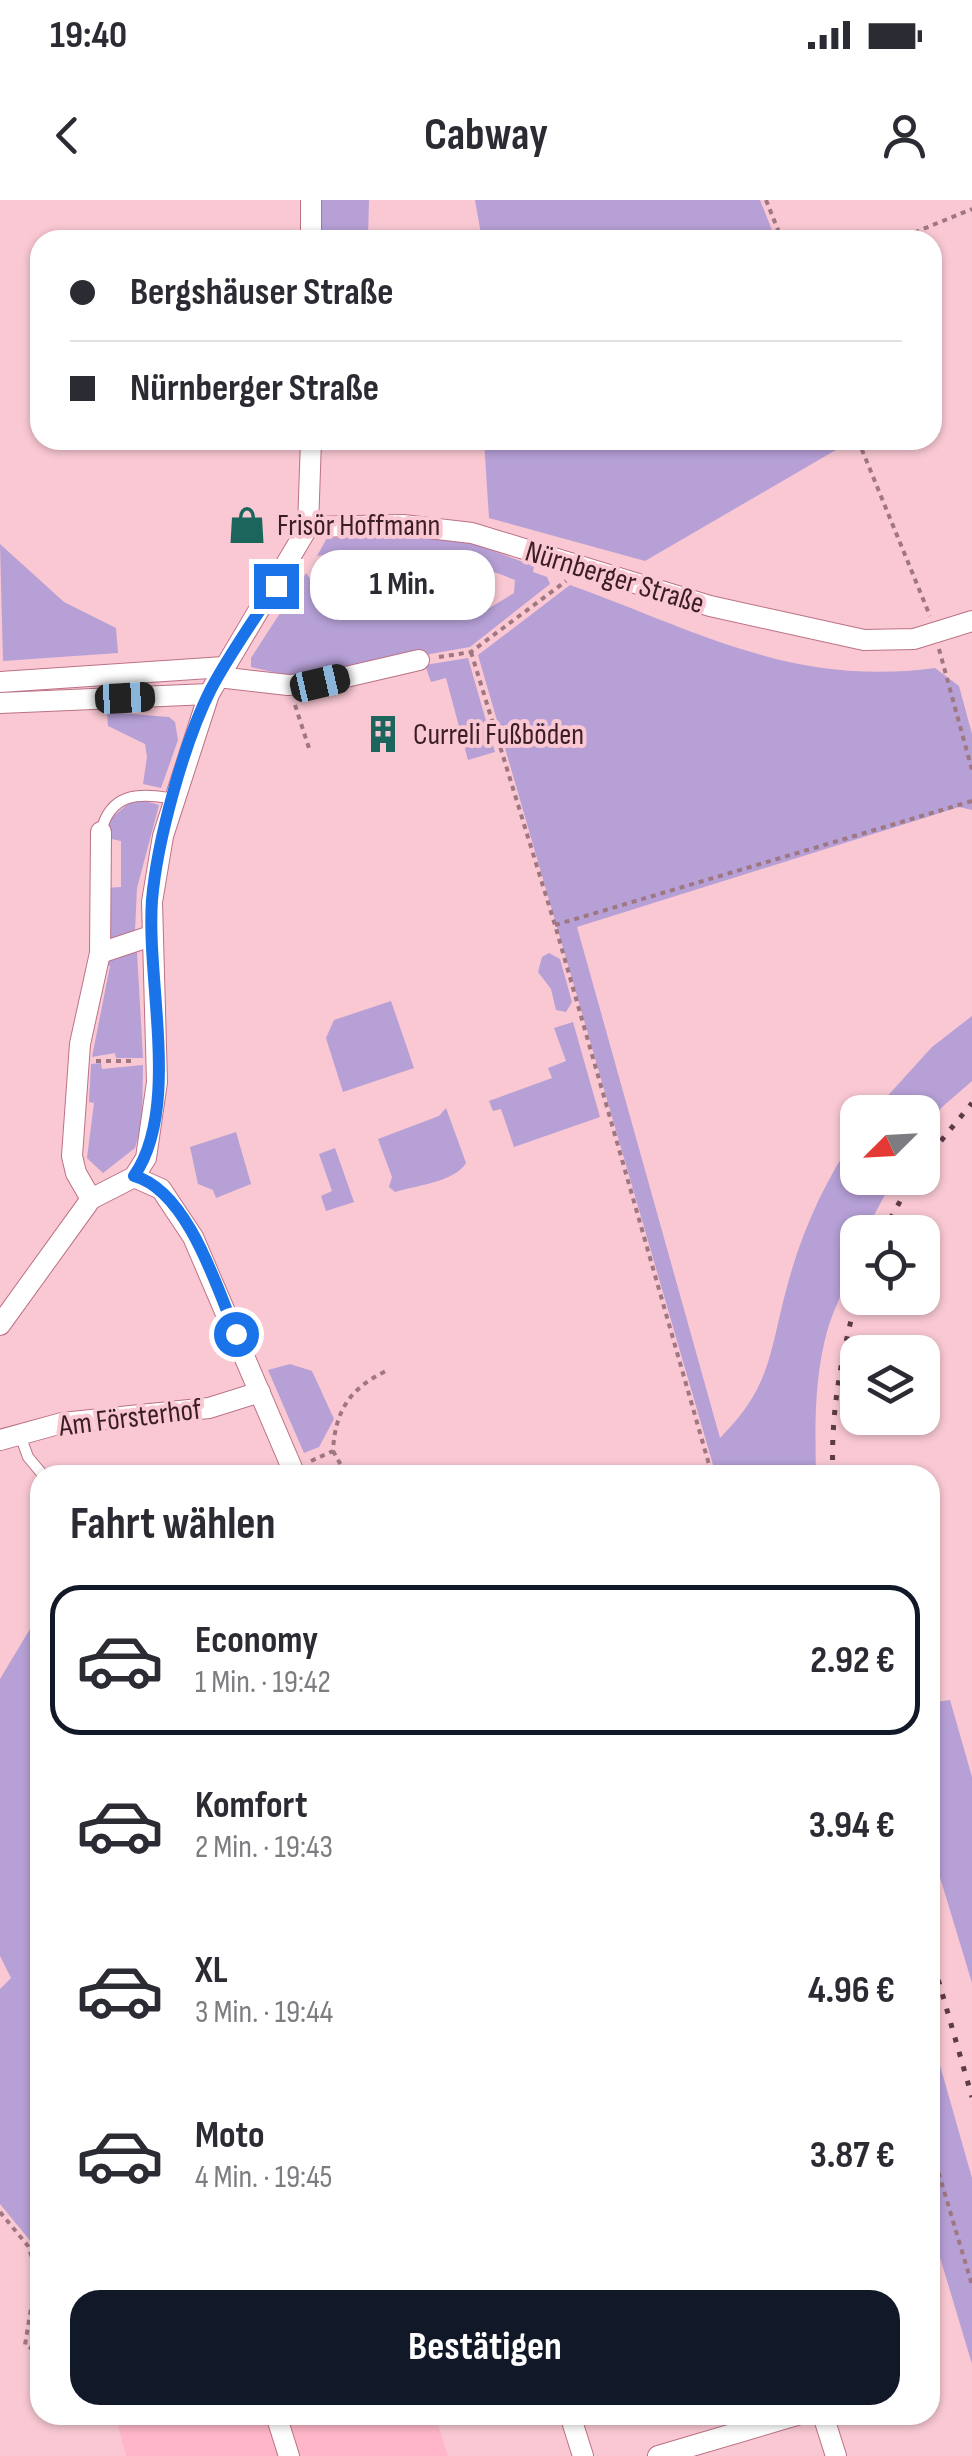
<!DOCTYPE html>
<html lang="de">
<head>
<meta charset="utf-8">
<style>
  body { margin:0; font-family:"Sofia Sans Condensed",sans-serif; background:#f7f7f7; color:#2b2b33; height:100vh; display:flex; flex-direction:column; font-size:38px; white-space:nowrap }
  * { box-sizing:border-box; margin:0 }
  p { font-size:32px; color:#7c7c81 }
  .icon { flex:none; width:55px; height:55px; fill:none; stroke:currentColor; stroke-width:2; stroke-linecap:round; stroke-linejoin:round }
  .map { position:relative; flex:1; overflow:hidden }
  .side { position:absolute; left:30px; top:1265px; width:910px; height:960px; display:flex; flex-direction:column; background:#fff; border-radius:30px; box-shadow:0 2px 8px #0004 }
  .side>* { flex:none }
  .hud { position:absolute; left:30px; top:30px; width:912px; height:220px; border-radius:30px; box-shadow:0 2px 8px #0004; display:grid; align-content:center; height:220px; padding:0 40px; background:#fff }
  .needle { width:65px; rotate:246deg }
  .controls { position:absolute; left:840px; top:895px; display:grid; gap:20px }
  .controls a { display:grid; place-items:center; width:100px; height:100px; border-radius:20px; background:#fff; box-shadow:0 2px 8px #0004; font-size:50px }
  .end { position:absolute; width:45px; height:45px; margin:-22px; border:12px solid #1a73e8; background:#fff; box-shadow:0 0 0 5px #fff }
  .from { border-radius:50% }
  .bubble { position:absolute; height:70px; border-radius:30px; background:#fff; box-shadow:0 2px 8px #0004; font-size:32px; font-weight:700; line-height:70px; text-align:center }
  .car { position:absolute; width:30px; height:60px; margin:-30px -15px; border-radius:12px; box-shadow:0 0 8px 2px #0007; background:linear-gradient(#222 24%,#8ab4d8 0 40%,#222 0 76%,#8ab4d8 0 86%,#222 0) }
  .hud b { display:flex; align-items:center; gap:35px; height:95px; font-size:38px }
  .hud b+b { border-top:2px solid #e1e1e2 }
  .hud i { width:25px; height:25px; background:#2b2b33 }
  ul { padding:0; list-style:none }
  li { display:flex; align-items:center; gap:30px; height:150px; margin:0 20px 15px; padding:0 20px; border:5px solid transparent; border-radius:30px }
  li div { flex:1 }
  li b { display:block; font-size:38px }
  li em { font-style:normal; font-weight:700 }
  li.current { border-color:#111827 }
  li>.icon { width:90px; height:90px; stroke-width:1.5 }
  h2 { padding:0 40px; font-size:45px; line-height:120px }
  .primary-button { display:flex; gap:20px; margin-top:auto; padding:20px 40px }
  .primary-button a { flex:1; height:115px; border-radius:30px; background:#111827; color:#fff; font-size:40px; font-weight:700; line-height:115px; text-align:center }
  .status { display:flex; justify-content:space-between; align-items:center; height:70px; padding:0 50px; background:#fff; direction:ltr }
  .status svg { height:28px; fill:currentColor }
  header { display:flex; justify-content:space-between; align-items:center; height:130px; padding:0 40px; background:#fff; font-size:45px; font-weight:700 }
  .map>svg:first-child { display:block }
</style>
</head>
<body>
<div class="status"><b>19:40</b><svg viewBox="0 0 49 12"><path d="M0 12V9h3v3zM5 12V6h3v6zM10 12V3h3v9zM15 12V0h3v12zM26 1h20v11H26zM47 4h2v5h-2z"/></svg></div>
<header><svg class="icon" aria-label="back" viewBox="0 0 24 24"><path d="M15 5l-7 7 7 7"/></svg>Cabway<svg class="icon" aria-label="person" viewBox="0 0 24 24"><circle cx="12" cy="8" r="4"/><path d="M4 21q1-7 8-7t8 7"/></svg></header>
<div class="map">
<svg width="972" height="2256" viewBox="0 0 972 2256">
  <rect width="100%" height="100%" fill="#f9c8d3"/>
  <path fill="#feb6c8" d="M115,2215H435L448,2256H126Z"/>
  <g fill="#b6a0d6">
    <path d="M319,0H369L368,37L320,40Z"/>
    <path d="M475,0H760L776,40H482Z"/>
    <path d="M484,240H853L645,361L489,318Z"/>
    <path d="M404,335L471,343L534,366L533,372L547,377L550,384L470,447L316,474L286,475L251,467V458L306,373L319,391L402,414L410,406L473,418L514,393L515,380C455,355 382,342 317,356L327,338Z"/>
    <path d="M0,344L64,402L116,428L118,453L3,461Z"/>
    <path d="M570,385C698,431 793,487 935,468L959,486L972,534V610L959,607L577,727L720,1238C772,1186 769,1153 787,1087C801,1033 825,980 857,934L858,978H894L865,1032H858C858,1067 838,1096 828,1128C814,1177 815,1225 816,1275H716L478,455Z"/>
    <path d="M468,458L495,552L468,560L446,478L431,482L425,465Z"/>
    <path d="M107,512L169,517L175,522L178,540L161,588L143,584L147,557L145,544L108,526Z"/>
    <path d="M145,601L159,605L137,688L135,731L109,740L105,688L121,687V641L107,638L109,620L129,603Z"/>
    <path d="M137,752L143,858H116L115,853L92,857L110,766L106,764L111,758Z"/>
    <path d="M549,753L560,759L572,802L566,812L556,810L551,789L538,772L542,757Z"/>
    <path d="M391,801L414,868L343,892L326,838L334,820Z"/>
    <path d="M972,816V881L941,908L923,935L922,912H873L932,847Z"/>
    <path d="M573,822L600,917L514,947L501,909L493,911L489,901L552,878L548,868L566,861L554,828Z"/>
    <path d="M101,863L102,869L143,865L142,923L135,948L103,973L87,958L94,903L89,902L91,864Z"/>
    <path d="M446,908L466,963C454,982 418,985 395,992L389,987L392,977L378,939L439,916Z"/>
    <path d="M236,932L251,984L216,998L213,990L198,984L190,947Z"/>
    <path d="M335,948L354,1002L326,1011L321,996L332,991L319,954Z"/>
    <path d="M290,1164L312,1171L334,1219L319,1247L304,1253L268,1170Z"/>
    <path d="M39,1414L40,1415V2063L32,2043L0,2004V1789L11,1778L0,1756V1479Z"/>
    <path d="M950,1500L972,1577V1783L930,1644V1503Z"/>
    <path d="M930,1830L972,1978V2164L930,2024Z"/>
  </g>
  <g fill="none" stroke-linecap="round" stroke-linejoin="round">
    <g stroke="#bc7185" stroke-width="12">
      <g id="service">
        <path d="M101,632C110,593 139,592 173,599"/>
        <path d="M20,1235L28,1257L43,1275"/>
      </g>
    </g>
    <g stroke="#bc7185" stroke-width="22">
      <g id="minor">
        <path d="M311,40V0"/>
        <path d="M308,327L403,325L472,333L710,406L864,440L914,439L972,421"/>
        <path d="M218,477L288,485L320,483L419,460"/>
        <path d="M0,482L224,467"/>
        <path d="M0,503L209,494"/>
        <path d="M100,753L151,736"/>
        <path d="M134,977L161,989L193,1037L295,1275"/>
        <path d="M91,999L76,973L72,956L80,844L100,753L101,632"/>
        <path d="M0,1125L91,999L134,977L146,958L157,882L152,702L163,636L209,494L308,327L311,240"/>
        <path d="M0,1240L62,1223L209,1208L260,1192"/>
        <path d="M276,2215L289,2256"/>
        <path d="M570,2215L583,2256"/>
        <path d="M823,2215L836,2256"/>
        <path d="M658,2256L797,2215"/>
      </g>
    </g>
    <g stroke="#9f7780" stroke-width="4" stroke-dasharray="5 5" stroke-linecap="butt">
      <path d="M766,0L782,40"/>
      <path d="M896,40L972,9"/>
      <path d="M858,240L930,416"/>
      <path d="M939,449L972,570"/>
      <path d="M471,452L555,725L712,1275"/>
      <path d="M439,457L471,452L566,381"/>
      <path d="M295,505L309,548"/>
      <path d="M555,725L972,601"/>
      <path d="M96,861H136"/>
      <path d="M333,1251L342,1267"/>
      <path d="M311,1261L333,1251C335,1211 350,1188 386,1171"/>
      <path d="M930,1944L972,2085"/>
      <path d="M0,2012L28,2046L37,2072L25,2145L40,2153"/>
    </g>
    <use href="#service" stroke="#fff" stroke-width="10"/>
    <use href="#minor" stroke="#fff" stroke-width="20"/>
    <g stroke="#5d3b44" stroke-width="5" stroke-dasharray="5 10" stroke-linecap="butt">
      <path d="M922,964L972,903"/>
      <path d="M883,1032L913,978"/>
      <path d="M833,1275C830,1212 842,1153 858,1093"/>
      <path d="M930,1751L972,1897"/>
    </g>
  </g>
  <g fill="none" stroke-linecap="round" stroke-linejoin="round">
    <path stroke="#1a73e8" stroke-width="12" d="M236,1134C217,1087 187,990 134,976C181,908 146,782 152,700C157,641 184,542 211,489C230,453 254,420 276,386"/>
  </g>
  <defs>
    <g id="shop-bare" transform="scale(3)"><path d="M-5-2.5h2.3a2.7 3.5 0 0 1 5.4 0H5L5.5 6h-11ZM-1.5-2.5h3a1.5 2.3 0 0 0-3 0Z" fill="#1b655c" stroke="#f9c8d3" stroke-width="2.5" paint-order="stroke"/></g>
    <g id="building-bare" transform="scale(3)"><path d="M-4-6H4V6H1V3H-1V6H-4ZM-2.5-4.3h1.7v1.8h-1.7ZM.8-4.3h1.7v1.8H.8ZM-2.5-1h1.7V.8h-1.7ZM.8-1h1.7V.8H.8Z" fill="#1b655c" stroke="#f9c8d3" stroke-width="2.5" paint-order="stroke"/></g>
  </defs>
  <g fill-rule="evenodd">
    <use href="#shop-bare" x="247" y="325"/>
    <use href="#building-bare" x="383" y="534"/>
  </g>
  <g text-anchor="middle" stroke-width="8" stroke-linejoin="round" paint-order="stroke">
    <g font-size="30" fill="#3b1d25" stroke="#f9c8d3" text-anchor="start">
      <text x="277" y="335">Frisör Hoffmann</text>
      <text x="413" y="544">Curreli Fußböden</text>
    </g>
    <g font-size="30" fill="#3b1d25" stroke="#f9c8d3">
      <text transform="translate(615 377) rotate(17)" y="10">Nürnberger Straße</text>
      <text transform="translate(130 1217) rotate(-7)" y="10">Am Försterhof</text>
    </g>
  </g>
</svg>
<div class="controls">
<a><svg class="needle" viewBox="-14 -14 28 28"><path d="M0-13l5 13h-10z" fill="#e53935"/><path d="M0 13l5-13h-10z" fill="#7c7c81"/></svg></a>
<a><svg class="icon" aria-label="locate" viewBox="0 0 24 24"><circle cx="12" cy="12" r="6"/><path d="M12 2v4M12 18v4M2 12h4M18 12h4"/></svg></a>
<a><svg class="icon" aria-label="layers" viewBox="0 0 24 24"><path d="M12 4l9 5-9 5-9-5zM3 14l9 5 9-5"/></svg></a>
</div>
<i class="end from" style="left:236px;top:1134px"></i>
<i class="end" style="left:276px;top:386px"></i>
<div class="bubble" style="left:310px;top:350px;width:185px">1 Min.</div>
<i class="car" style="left:320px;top:483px;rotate:77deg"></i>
<i class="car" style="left:125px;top:498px;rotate:87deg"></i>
<div class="hud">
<b><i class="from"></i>Bergshäuser Straße</b>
<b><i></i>Nürnberger Straße</b>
</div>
<section class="side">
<h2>Fahrt wählen</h2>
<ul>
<li class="current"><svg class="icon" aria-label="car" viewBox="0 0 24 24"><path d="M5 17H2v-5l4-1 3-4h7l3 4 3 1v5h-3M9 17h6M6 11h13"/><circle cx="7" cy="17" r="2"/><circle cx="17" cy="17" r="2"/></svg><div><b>Economy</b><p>1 Min. · 19:42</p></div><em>2.92 €</em></li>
<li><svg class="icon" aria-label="car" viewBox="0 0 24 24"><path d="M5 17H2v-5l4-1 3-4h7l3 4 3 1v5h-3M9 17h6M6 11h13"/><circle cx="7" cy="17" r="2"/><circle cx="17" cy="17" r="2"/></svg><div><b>Komfort</b><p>2 Min. · 19:43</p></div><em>3.94 €</em></li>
<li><svg class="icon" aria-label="car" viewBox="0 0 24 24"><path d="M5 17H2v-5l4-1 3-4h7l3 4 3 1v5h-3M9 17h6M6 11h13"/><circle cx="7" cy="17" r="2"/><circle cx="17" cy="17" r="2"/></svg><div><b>XL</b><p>3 Min. · 19:44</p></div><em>4.96 €</em></li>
<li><svg class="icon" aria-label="car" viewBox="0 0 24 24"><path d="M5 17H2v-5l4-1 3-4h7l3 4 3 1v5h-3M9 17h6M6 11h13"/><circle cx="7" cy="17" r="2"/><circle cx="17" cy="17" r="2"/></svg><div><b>Moto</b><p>4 Min. · 19:45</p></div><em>3.87 €</em></li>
</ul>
<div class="primary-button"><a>Bestätigen</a></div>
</section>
</div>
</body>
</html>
